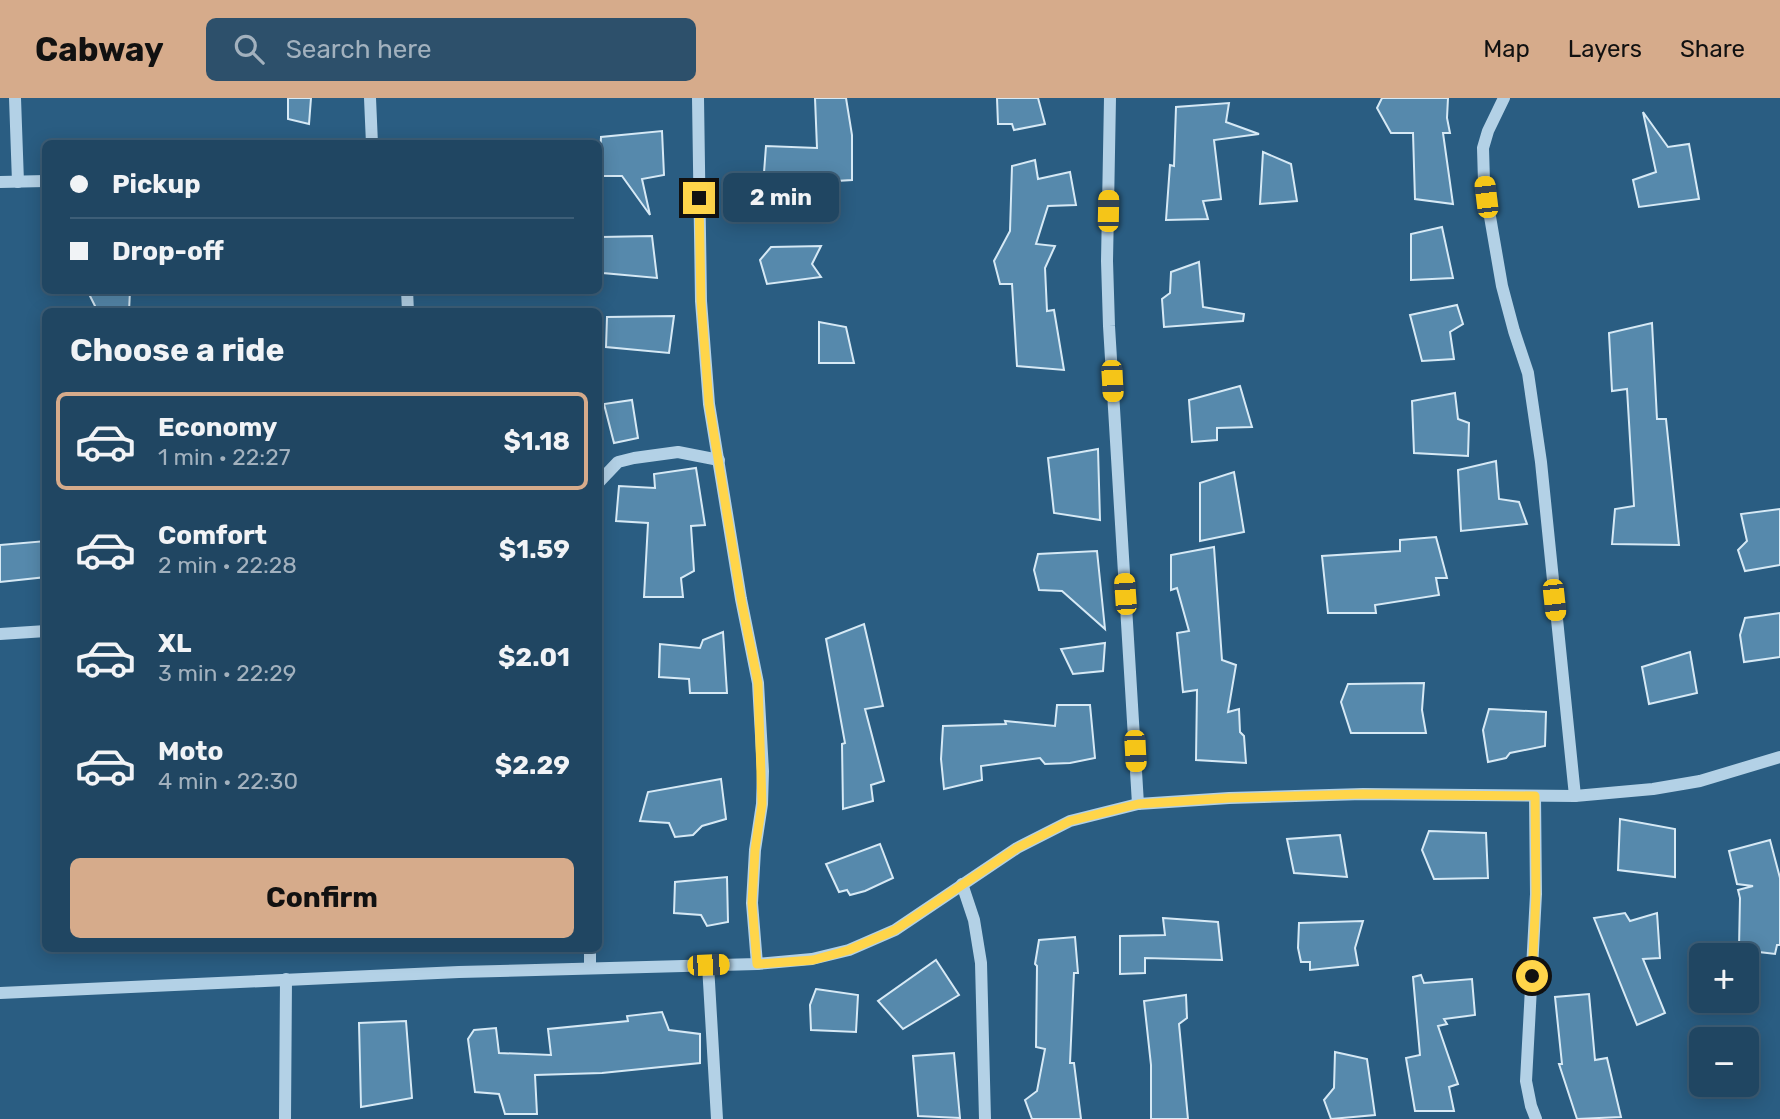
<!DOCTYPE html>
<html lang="en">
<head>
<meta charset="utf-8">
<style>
  body { margin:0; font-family:Rubik,sans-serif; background:#2d506b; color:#f1f3f6; height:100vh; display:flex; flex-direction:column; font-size:26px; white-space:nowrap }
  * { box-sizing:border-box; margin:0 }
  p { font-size:23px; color:#a2b1be }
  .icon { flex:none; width:38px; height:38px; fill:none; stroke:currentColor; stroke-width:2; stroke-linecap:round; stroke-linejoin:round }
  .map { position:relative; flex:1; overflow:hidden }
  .drawer { position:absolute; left:42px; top:210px; width:560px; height:644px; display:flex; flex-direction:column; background:#204662; border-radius:10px; box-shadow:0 4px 18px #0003,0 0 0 2px #3d5e77 }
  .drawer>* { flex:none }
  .guide { position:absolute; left:42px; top:42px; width:560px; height:154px; border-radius:10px; box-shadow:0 4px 18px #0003,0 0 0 2px #3d5e77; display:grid; align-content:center; height:154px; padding:0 28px; background:#204662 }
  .controls { position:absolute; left:1689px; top:845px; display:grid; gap:14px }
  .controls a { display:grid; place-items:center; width:70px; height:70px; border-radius:10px; background:#204662; box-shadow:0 4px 18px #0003,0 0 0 2px #3d5e77; font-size:35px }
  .end { position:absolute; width:32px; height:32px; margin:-16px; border:9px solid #ffd54a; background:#111; box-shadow:0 0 0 4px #111 }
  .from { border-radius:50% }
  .bubble { position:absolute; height:49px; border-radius:10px; background:#204662; box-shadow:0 4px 18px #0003,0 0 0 2px #3d5e77; font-size:23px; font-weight:700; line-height:49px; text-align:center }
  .car { position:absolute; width:21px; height:42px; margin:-21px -10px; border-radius:9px; box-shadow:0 0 5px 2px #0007; background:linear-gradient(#f5c518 24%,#345 0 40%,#f5c518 0 76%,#345 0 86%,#f5c518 0) }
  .guide b { display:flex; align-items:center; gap:24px; height:66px; font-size:26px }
  .guide b+b { border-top:2px solid #3d5e77 }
  .guide i { width:18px; height:18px; background:#f1f3f6 }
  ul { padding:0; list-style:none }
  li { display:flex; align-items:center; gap:21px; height:98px; margin:0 14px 10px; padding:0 14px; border:4px solid transparent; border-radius:10px }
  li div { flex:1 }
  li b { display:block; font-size:26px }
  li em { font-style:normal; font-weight:700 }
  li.selected { border-color:#d6ab8b }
  li>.icon { width:63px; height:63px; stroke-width:1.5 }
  h2 { padding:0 28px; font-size:32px; line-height:84px }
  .cta { display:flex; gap:14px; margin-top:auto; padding:14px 28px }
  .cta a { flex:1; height:80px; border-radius:10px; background:#d6ab8b; color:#111; font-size:28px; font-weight:700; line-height:80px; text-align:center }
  header { display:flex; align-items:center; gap:42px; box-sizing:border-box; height:98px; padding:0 35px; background:#d6ab8b; color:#111 }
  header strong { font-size:33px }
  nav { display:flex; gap:38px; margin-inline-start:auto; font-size:24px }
  .search { width:490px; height:63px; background:#2d506b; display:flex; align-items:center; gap:18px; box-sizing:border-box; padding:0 24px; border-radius:10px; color:#a2b1be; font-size:26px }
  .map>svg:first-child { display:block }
</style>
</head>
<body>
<header>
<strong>Cabway</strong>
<div class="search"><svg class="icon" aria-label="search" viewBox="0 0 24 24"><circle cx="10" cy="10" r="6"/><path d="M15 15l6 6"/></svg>Search here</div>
<nav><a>Map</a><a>Layers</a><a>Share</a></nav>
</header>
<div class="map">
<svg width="1780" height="1021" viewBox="0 0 1780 1021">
  <rect width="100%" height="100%" fill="#2a5d82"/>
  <g fill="#5689ac" stroke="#d6e9f5" stroke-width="2">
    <path d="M288,0H311L309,26L288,21Z"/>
    <path d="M815,0H846L852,37V82L786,86L781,95L763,88L766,48L817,50Z"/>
    <path d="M997,0H1038L1045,26L1014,32L1012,26H998Z"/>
    <path d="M1382,0H1448L1447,20L1450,35H1443L1453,106L1415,101L1413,35H1391L1377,10Z"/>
    <path d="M1229,5L1226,24L1259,36L1214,42L1221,101L1203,103L1208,121L1166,122L1170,67L1174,68L1176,9Z"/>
    <path d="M1643,14L1668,49L1689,46L1699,101L1639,109L1633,82L1656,74Z"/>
    <path d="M662,33L664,77L642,81L650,117L622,78H599L601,39Z"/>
    <path d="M1263,54L1291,66L1297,103L1260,106Z"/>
    <path d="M1035,62L1038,81L1070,74L1076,107L1048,108L1036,146L1055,148L1045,170L1047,213L1054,212L1064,272L1017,268L1012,186H1000L994,163L1010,133L1012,68Z"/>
    <path d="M1442,129L1453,180L1411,182V136Z"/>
    <path d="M652,138L657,180L603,175L601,139Z"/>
    <path d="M821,148L812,166L821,179L767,186L760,162L771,149Z"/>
    <path d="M1199,164L1203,209L1244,216L1243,223L1164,229L1162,201L1170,195L1171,174Z"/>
    <path d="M87,192H130L129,214H98Z"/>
    <path d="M1457,207L1463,226L1450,234L1454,261L1422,263L1410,217Z"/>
    <path d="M674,218L669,255L606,249L607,219Z"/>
    <path d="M819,224L846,229L854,265H819Z"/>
    <path d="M1652,225L1657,321H1666L1679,447L1612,446L1615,411L1634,408L1627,291L1612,293L1609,235Z"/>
    <path d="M1240,288L1252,329L1217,330V342L1192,344L1189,302Z"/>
    <path d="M1455,295L1458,321L1469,325L1468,358L1414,355L1412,303Z"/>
    <path d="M632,302L638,340L614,345L604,306Z"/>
    <path d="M1098,351L1100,422L1054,415L1048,360Z"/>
    <path d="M1496,363L1499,401L1519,404L1527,426L1461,433L1458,372Z"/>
    <path d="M696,370L705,427L691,428L694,473L681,480L683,499H644L648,425L616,423L619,388L655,390L654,376Z"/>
    <path d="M1234,374L1244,434L1200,443V385Z"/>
    <path d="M1780,411V467L1745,473L1738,452L1747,443L1741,416Z"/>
    <path d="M1436,439L1447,480H1436L1439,497L1375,507L1376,515H1328L1322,458L1400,453V442Z"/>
    <path d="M46,443V479L0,484V447Z"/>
    <path d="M1214,449L1222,562L1236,567L1228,614L1239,611L1240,634L1244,638L1246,665L1196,662L1197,592L1183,594L1177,535L1189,533L1177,490L1171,492V457Z"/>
    <path d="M1097,453L1105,531L1062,493L1039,492L1034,472L1038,456Z"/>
    <path d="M1780,515V559L1744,564L1740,537L1745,520Z"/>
    <path d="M864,526L883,608L865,611L884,683L871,687L873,703L843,711L842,646L845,645L826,541Z"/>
    <path d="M723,534L727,595H690L689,581L659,579L660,546L700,550L703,542Z"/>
    <path d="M1105,545L1103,573L1073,576L1061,551Z"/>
    <path d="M1690,554L1697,595L1649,606L1642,569Z"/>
    <path d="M1424,585L1422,612L1426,635H1351L1341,604L1348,586Z"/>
    <path d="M1057,607H1090L1095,660L1070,665L1045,666L1040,660L981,668L982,682L944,691L941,661L943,628L1006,626L1005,623L1055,628Z"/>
    <path d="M1489,611L1546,614L1545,648L1510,655L1506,660L1488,664L1483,632Z"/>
    <path d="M721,681L726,721L702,728L693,737L675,739L669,725L640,723L648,694Z"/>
    <path d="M1620,721L1675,731V779L1618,772Z"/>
    <path d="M1429,733L1486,735L1488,780L1434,781L1422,752Z"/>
    <path d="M1340,737L1347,779L1294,775L1287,741Z"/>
    <path d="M1770,742L1780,780V847H1777L1775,856L1759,854L1754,847L1739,850L1740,800L1738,792L1753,788L1737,786L1729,753Z"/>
    <path d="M880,746L893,780L865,793L850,797L847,792L839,794L826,766Z"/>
    <path d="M727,779L728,824L707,828L701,817L674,815L675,784Z"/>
    <path d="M1625,815L1630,823L1657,815L1660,860L1643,861L1665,915L1637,927L1594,820Z"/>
    <path d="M1163,820L1218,824L1222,862L1145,860V875L1120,876V838L1165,837Z"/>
    <path d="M1363,823L1355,850L1358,867L1310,872V864H1301L1298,850L1299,825Z"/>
    <path d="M1075,839L1078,875H1074L1070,965H1074L1081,1021H1032L1025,1002L1037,993L1045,951L1036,949L1037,868L1035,866L1039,842Z"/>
    <path d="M936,862L959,897L903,931L878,903Z"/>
    <path d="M1421,877L1424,885L1472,881L1475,917L1444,921L1447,926L1438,928L1458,986L1449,989L1454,1013H1415L1406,960L1420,957L1413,879Z"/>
    <path d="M816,891L858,897L856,934L811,932L810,907Z"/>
    <path d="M1589,896L1595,962L1607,960L1621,1019L1577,1021L1559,966H1562L1555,899Z"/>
    <path d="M1186,897L1187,920L1179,926L1188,1021H1151V967L1144,903Z"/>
    <path d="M662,914L669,932L700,936V965L602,975L535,977L537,1016H505L499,996L475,994L468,941L474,932L496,930L499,955L551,957L548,931L628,923L627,918Z"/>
    <path d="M406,923L412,1000L361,1009L359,925Z"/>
    <path d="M1335,954L1367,961L1375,1017L1331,1021L1324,1002L1334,990Z"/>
    <path d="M954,955L960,1020L918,1018L913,958Z"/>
  </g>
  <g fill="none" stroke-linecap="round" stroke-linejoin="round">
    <g stroke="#b3d1e6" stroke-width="12">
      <path d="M15,0L18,84"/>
      <path d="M370,0L372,46"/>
      <path d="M698,0L701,203L709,306L741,501L758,585L763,673L762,706L755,752L752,805L757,866"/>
      <path d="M1110,0L1107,163L1109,228L1138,706"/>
      <path d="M1504,0L1488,33L1483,50L1484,84L1502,188L1514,233L1528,275L1541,364L1575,698"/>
      <path d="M0,84L46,83"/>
      <path d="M407,192L408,214"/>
      <path d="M598,385L618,364L634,360L678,354L719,362"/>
      <path d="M0,536L46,533"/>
      <path d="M1535,698L1536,796L1526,983L1531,1008L1536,1021"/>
      <path d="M962,786L974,822L981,865L985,1021"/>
      <path d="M590,850V870"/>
      <path d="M708,867L717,1021"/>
      <path d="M0,895L459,874L757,866L812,861L849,852L895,832L1017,750L1070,723L1138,706L1229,700L1363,696L1575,698L1653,691L1700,683L1780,659"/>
      <path d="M285,1021L286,881"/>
    </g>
  </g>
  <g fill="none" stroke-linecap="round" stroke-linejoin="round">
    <path stroke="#ffd54a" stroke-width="9" d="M699,100L701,203L709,306L741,501L758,585L762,706L755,752L752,805L757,866L813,862L849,852L895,832L1017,750L1070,723L1138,706L1229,700L1363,696L1535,698L1536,796L1532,878"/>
  </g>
</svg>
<div class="controls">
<a>+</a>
<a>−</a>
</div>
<i class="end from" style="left:1532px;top:878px"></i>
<i class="end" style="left:699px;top:100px"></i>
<div class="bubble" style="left:723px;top:75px;width:116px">2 min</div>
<i class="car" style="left:1486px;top:99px;rotate:353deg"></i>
<i class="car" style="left:1108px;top:113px;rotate:1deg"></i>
<i class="car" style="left:1112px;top:283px;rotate:177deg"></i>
<i class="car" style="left:1125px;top:496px;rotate:356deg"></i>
<i class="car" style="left:1554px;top:502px;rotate:174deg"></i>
<i class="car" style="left:1135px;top:653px;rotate:177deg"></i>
<i class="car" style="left:708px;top:867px;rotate:88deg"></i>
<div class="guide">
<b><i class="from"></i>Pickup</b>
<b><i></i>Drop-off</b>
</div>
<section class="drawer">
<h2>Choose a ride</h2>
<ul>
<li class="selected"><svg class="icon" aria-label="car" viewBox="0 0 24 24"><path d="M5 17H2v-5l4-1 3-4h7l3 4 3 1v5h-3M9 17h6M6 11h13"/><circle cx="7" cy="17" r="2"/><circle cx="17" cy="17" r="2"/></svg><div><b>Economy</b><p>1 min · 22:27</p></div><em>$1.18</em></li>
<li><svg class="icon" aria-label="car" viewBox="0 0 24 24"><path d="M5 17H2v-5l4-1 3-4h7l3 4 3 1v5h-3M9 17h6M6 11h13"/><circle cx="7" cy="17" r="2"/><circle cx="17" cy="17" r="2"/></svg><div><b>Comfort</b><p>2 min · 22:28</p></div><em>$1.59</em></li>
<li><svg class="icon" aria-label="car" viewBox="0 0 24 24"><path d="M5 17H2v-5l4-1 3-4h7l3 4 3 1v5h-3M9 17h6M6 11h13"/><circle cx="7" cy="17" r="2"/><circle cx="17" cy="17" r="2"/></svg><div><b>XL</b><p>3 min · 22:29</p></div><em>$2.01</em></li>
<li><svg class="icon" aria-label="car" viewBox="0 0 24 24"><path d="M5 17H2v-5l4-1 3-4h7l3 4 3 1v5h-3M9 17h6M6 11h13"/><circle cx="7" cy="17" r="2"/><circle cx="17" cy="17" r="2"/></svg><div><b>Moto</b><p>4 min · 22:30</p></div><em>$2.29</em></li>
</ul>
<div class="cta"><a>Confirm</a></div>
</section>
</div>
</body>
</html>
